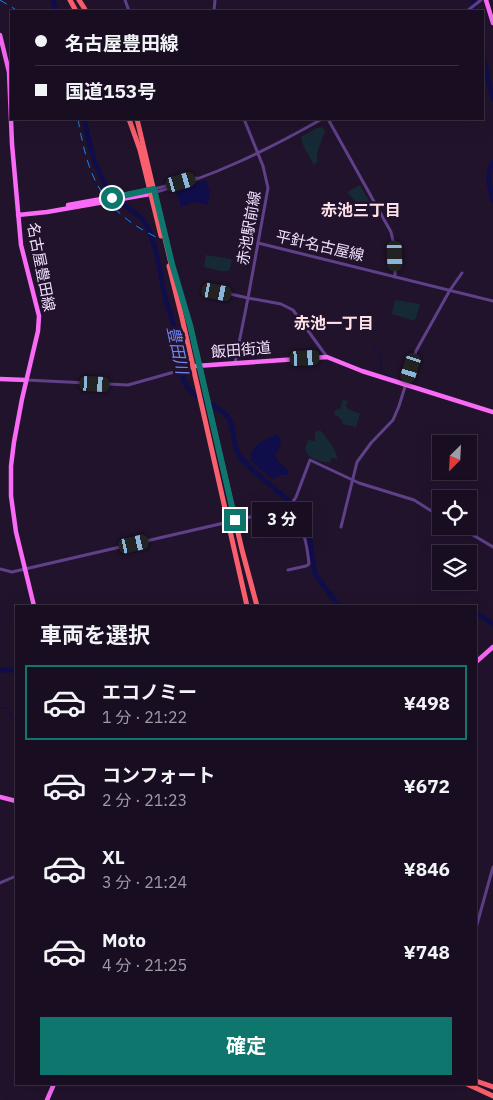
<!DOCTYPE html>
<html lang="ja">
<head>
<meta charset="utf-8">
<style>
  body { margin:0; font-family:"IBM Plex Sans","Noto Sans JP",sans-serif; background:#261c2e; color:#f1f3f6; height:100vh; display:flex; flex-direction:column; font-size:19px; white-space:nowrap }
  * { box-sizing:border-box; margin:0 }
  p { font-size:16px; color:#9f9ca5 }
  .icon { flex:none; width:28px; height:28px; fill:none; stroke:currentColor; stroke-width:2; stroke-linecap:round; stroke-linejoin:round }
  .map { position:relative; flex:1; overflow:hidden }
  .panel { position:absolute; left:15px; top:605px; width:462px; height:480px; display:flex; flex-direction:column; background:#190e21; border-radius:0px; box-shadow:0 5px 20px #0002,0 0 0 1px #372e3f }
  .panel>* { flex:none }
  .banner { position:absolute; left:10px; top:10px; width:474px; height:110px; border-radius:0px; box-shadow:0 5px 20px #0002,0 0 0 1px #372e3f; display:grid; align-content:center; height:110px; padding:0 25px; background:#190e21 }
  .needle { width:32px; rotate:204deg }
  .buttons { position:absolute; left:432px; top:435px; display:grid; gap:10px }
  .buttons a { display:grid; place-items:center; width:45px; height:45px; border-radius:0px; background:#190e21; box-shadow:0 5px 20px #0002,0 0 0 1px #372e3f; font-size:25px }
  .end { position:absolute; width:22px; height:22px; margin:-11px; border:6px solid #0f766e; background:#fff; box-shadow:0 0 0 2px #fff }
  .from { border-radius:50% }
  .bubble { position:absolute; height:35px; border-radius:0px; background:#190e21; box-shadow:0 5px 20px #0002,0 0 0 1px #372e3f; font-size:16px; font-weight:700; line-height:35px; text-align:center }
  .car { position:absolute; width:15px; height:30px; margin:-15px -8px; border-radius:6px; box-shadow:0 0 4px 1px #0007; background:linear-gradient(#222 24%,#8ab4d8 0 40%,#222 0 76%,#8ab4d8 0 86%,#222 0) }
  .banner b { display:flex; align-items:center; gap:18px; height:48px; font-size:19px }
  .banner b+b { border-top:1px solid #372e3f }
  .banner i { width:12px; height:12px; background:#f1f3f6 }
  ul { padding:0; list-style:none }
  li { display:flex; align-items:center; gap:15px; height:75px; margin:0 10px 8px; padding:0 15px; border:2px solid transparent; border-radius:0px }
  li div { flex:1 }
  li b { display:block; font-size:19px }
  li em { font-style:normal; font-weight:700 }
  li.active { border-color:#0f766e }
  li>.icon { width:45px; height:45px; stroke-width:1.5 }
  h2 { padding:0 25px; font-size:22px; line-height:60px }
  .button { display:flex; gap:10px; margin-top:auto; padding:10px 25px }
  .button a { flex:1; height:58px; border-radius:0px; background:#0f766e; color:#fff; font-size:20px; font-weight:700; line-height:58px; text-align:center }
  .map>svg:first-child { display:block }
</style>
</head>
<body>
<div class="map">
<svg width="493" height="1100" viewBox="0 0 493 1100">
  <rect width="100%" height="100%" fill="#21132c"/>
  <g fill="#162a36">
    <path d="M323,127L325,131L317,153V162L314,165L303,145L301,137L317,128Z"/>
    <path d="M360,185L372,206L362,212L355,201L347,192Z"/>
    <path d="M206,255L230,259L232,260L229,271H221L204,267Z"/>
    <path d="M395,300L420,304L415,321L392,314Z"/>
    <path d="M343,400L348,401L346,406L348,409L360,414L356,427L342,424L343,422L338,416L334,415L335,410L340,409Z"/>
    <path d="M320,430C328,440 334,446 338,459L331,458L330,463C319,461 309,460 305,449L308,440L315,441V432Z"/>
  </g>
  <g fill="#0f0e4a">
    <path d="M206,180L210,190L208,205L196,202L181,207L176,190Z"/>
    <path d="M276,434C285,442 279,447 275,456C278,463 285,465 289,473L287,475H281L272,479L250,460L252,451L259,443Z"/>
  </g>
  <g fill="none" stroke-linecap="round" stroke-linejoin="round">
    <g stroke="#0f0e4a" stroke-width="1">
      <path d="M373,345C375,348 380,355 380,359C383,373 378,371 393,378V379"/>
      <path d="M0,707L7,708L16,722"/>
    </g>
    <g stroke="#0f0e4a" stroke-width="5">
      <path d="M53,0L56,11"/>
      <path d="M473,0L475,11"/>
      <path d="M482,53L493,99"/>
      <path d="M84,119C90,145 95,175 114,196C122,206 138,212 145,223C158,244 160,280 167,304C171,317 176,330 179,344C181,356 180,369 184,381C191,398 213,403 225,414C236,424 231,441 238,453C246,467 264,479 276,490L290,502L302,519L310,541L315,574L339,606"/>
      <path d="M493,162C486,175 489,186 493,200"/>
      <path d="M476,613L493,624"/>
      <path d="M0,670H16"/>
    </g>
    <g stroke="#5f4089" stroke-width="3">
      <path d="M125,0L129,11"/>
      <path d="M214,11L215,0"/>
      <path d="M467,11L481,0"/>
      <path d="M244,119L263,166L268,188L248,298L281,304L293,310L327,357"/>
      <path d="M328,119L391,232L395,250V277"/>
      <path d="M154,189L197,178"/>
      <path d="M153,193C213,177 269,149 322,119"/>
      <path d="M258,243L493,301"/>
      <path d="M217,291L248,298L235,363"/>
      <path d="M26,380L128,385L192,367"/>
      <path d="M458,526L493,547"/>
      <path d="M341,527L357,462L371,443L393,420L399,406L416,351L450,290L462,273"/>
      <path d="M0,569L12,572L289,508L296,497L310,460L359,483L414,500L441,517"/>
      <path d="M288,570L306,566L309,564C307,543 303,524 289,508"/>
      <path d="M0,883L16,876"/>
      <path d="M476,928L493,867"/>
    </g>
    <g stroke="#f96af6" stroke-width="4.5">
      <path d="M486,0L493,23"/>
      <path d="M0,35L9,72L12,144L21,245L39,316L38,331L22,399L14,442L11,466V496L16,532L34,606"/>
      <path d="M68,205L151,190"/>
      <path d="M18,215L47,212L150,194"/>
      <path d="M196,366L327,357L362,371L493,412"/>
      <path d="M0,379L26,380"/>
      <path d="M476,662L493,647"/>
      <path d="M0,797L16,801"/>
      <path d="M47,1100L54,1084"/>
    </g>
    <g stroke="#f95f6c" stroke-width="5">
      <path d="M70,0L76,11"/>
      <path d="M79,0L86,11"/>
      <path d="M129,119L140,150L161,236"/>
      <path d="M137,119L171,264L190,325L242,550L257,606"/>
      <path d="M169,266L182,318L247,606"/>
      <path d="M476,1081L493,1087"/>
      <path d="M467,1084L493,1096"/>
    </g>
    <g stroke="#1386f6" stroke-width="1" stroke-dasharray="8 6" stroke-linecap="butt">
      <path d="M0,0L18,11"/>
      <path d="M78,119C88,177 101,210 156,237"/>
    </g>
  </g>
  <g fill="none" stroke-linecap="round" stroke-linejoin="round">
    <path stroke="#0f766e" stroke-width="6" d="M112,198L154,189L172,264L190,325L235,520"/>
  </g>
  <g text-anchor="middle" stroke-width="5" stroke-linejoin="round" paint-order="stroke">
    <g font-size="15" fill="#efdffe" stroke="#21132c">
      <text transform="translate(249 228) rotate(-80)" y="5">赤池駅前線</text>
      <text transform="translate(320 246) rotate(13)" y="5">平針名古屋線</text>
      <text transform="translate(41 267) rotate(79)" y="5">名古屋豊田線</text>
      <text transform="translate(241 350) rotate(-5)" y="5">飯田街道</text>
    </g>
    <g font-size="16" font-weight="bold" fill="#fee1e8" stroke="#21132c">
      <text x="361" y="216">赤池三丁目</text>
      <text x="334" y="329">赤池一丁目</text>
    </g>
    <g font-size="16" font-style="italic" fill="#7185f9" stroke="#21132c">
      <text transform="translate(178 350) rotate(78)" y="6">豊田川</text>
    </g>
  </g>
</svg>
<div class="buttons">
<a><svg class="needle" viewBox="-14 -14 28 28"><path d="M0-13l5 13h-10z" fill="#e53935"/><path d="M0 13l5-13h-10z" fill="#9f9ca5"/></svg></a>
<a><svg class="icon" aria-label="locate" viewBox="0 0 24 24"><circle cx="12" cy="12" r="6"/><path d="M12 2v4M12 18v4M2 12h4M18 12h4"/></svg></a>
<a><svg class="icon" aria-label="layers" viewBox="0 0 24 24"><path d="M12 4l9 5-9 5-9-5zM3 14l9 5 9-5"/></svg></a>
</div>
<i class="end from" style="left:112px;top:198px"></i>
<i class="end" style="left:235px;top:520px"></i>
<div class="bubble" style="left:252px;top:502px;width:60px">3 分</div>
<i class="car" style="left:181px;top:182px;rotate:74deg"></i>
<i class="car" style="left:395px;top:256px;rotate:178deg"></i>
<i class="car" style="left:217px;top:292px;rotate:101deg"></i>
<i class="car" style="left:305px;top:358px;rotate:87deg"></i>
<i class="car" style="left:411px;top:368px;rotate:198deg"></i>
<i class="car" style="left:95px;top:384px;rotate:93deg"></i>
<i class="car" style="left:134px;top:544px;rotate:77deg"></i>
<div class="banner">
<b><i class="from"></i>名古屋豊田線</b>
<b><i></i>国道153号</b>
</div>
<section class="panel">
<h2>車両を選択</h2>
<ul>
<li class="active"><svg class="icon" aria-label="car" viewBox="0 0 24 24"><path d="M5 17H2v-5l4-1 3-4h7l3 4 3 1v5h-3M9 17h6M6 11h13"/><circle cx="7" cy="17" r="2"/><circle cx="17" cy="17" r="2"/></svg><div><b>エコノミー</b><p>1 分 · 21:22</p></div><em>¥498</em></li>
<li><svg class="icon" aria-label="car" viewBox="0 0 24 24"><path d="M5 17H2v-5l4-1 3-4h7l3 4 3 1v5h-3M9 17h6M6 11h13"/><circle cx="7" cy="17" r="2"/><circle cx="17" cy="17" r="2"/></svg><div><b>コンフォート</b><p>2 分 · 21:23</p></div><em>¥672</em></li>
<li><svg class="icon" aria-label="car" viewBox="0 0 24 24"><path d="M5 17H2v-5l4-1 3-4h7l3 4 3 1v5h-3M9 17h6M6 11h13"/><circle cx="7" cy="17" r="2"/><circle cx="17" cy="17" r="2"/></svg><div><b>XL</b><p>3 分 · 21:24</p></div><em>¥846</em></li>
<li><svg class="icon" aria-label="car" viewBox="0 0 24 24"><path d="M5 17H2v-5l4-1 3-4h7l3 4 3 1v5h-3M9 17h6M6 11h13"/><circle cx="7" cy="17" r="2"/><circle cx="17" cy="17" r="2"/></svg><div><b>Moto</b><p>4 分 · 21:25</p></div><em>¥748</em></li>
</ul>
<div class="button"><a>確定</a></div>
</section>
</div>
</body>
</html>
